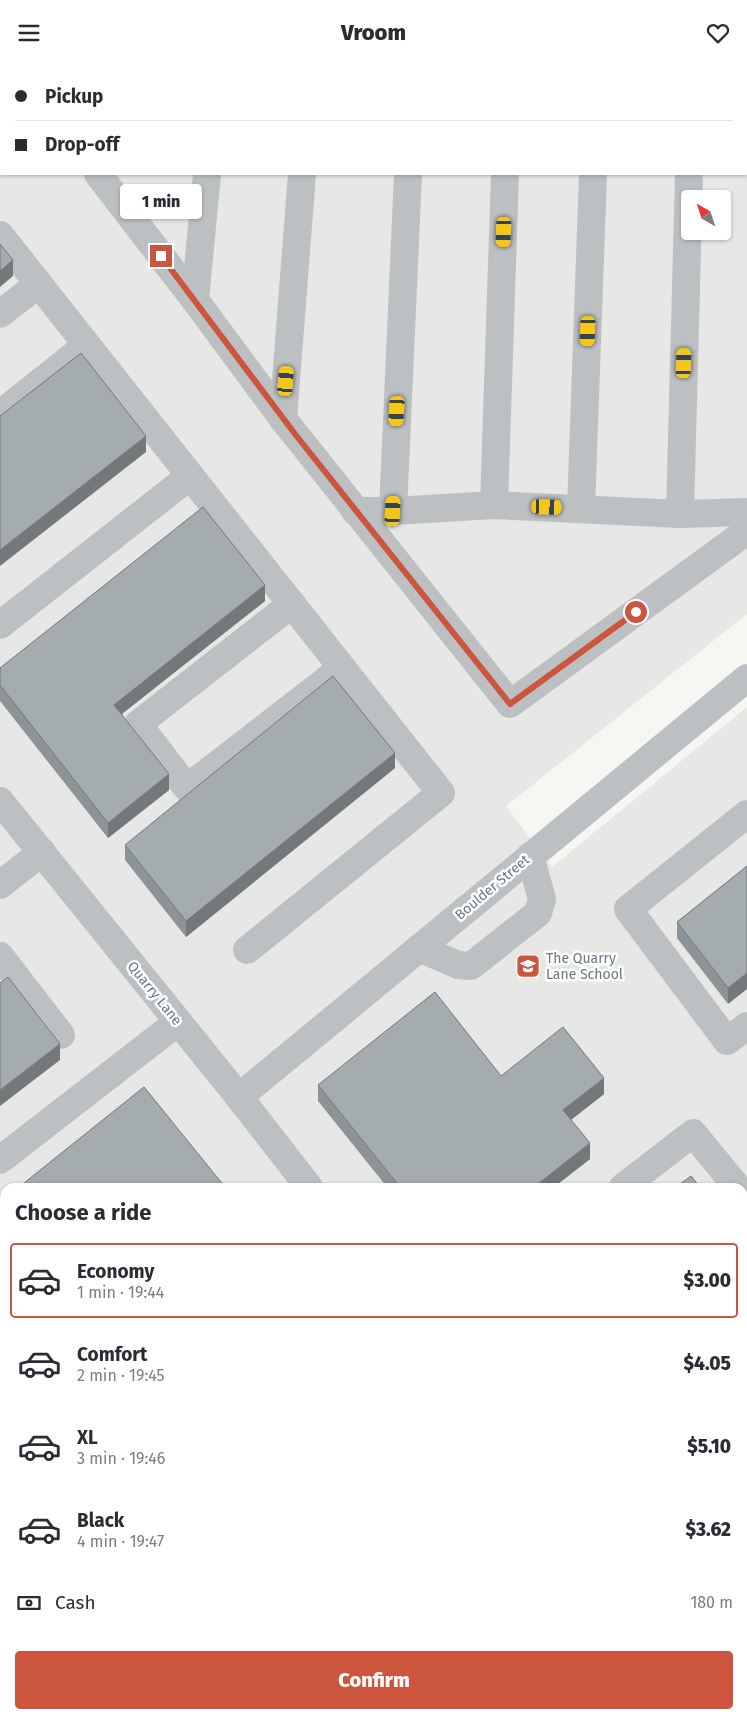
<!DOCTYPE html>
<html lang="en">
<head>
<meta charset="utf-8">
<style>
  body { margin:0; font-family:"Fira Sans",sans-serif; background:#f2f2f3; color:#2b2b33; height:100vh; display:flex; flex-direction:column; font-size:19px; white-space:nowrap }
  * { box-sizing:border-box; margin:0 }
  p { font-size:16px; color:#7c7c81 }
  .icon { flex:none; width:28px; height:28px; fill:none; stroke:currentColor; stroke-width:2; stroke-linecap:round; stroke-linejoin:round }
  .map { position:relative; flex:1; overflow:hidden }
  .sheet { position:absolute; left:0px; top:1118px; width:748px; height:536px; display:flex; flex-direction:column; background:#fff; border-radius:15px 15px 0 0; box-shadow:0 1px 4px #0004 }
  .sheet>* { flex:none }
  .guide { position:absolute; left:0px; top:0px; width:748px; height:110px; box-shadow:0 1px 4px #0004; display:grid; align-content:center; height:110px; padding:0 15px; background:#fff }
  .needle { width:32px; rotate:321deg }
  .tools { position:absolute; left:681px; top:125px; display:grid; gap:10px }
  .tools a { display:grid; place-items:center; width:50px; height:50px; border-radius:5px; background:#fff; box-shadow:0 1px 4px #0004; font-size:25px }
  .end { position:absolute; width:22px; height:22px; margin:-11px; border:6px solid #cc553d; background:#fff; box-shadow:0 0 0 2px #fff }
  .from { border-radius:50% }
  .bubble { position:absolute; height:35px; border-radius:5px; background:#fff; box-shadow:0 1px 4px #0004; font-size:16px; font-weight:800; line-height:35px; text-align:center }
  .car { position:absolute; width:15px; height:30px; margin:-15px -8px; border-radius:6px; box-shadow:0 0 4px 1px #0007; background:linear-gradient(#f5c518 24%,#345 0 40%,#f5c518 0 76%,#345 0 86%,#f5c518 0) }
  .guide b { display:flex; align-items:center; gap:18px; height:48px; font-size:19px }
  .guide b+b { border-top:1px solid #e1e1e2 }
  .guide i { width:12px; height:12px; background:#2b2b33 }
  ul { padding:0; list-style:none }
  li { display:flex; align-items:center; gap:15px; height:75px; margin:0 10px 8px; padding:0 5px; border:2px solid transparent; border-radius:5px }
  li div { flex:1 }
  li b { display:block; font-size:19px }
  li em { font-style:normal; font-weight:800 }
  li.selected { border-color:#cc553d }
  li>.icon { width:45px; height:45px; stroke-width:1.5 }
  h2 { padding:0 15px; font-size:22px; line-height:60px }
  .pay { display:flex; align-items:center; gap:12px; height:55px; padding:0 15px; font-size:19px }
  .pay p { margin-inline-start:auto }
  .cta { display:flex; gap:10px; margin-top:auto; padding:10px 15px }
  .cta a { flex:1; height:58px; border-radius:5px; background:#cc553d; color:#fff; font-size:20px; font-weight:800; line-height:58px; text-align:center }
  header { display:flex; justify-content:space-between; align-items:center; height:65px; padding:0 15px; background:#fff; font-size:22px; font-weight:800 }
  .map>svg:first-child { display:block }
</style>
</head>
<body>
<header><svg class="icon" aria-label="menu" viewBox="0 0 24 24"><path d="M4 6h16M4 12h16M4 18h16"/></svg>Vroom<svg class="icon" aria-label="heart" viewBox="0 0 24 24"><path d="M12 20l-8-8c-3-5 5-10 8-4 3-6 11-1 8 4z"/></svg></header>
<div class="map">
<svg width="747" height="1653" viewBox="0 0 747 1653">
  <rect width="100%" height="100%" fill="#f6f6f3"/>
  <path fill="#e7e7e6" fill-rule="evenodd" d="M0,0H747V549L506,741L552,802L747,642V1653H0ZM1,1H746V109H1ZM690,134H722V166H690ZM5,1122H742V1649H5Z"/>
  <g fill="none" stroke-linecap="round" stroke-linejoin="round">
    <g stroke="#bcc0c2" stroke-width="28">
      <path d="M18,0L19,1"/>
      <path d="M45,1V0"/>
      <path d="M115,1L116,0"/>
      <path d="M216,1V0"/>
      <path d="M311,1V0"/>
      <path d="M412,1V0"/>
      <path d="M509,1V0"/>
      <path d="M597,1V0"/>
      <path d="M692,1V0"/>
      <path d="M98,109L195,235L283,354L510,639L747,466"/>
      <path d="M0,170L441,728L247,885"/>
      <path d="M195,235L207,109"/>
      <path d="M0,249L39,219"/>
      <path d="M0,349L87,280"/>
      <path d="M283,354L302,109"/>
      <path d="M494,440L505,109"/>
      <path d="M581,444L593,109"/>
      <path d="M355,446H393L494,440L680,449L747,447"/>
      <path d="M393,446L408,109"/>
      <path d="M680,449L689,109"/>
      <path d="M292,539L138,659L187,723L342,603"/>
      <path d="M0,560L190,411"/>
      <path d="M0,736L239,1032L309,1122"/>
      <path d="M747,749L628,844L727,976L747,961"/>
      <path d="M0,820L42,787"/>
      <path d="M419,883L458,900L471,901L538,848L542,834L530,791"/>
      <path d="M0,891L61,970"/>
      <path d="M239,1032L747,613"/>
      <path d="M0,1095L178,957"/>
      <path d="M623,1122L693,1068L737,1122"/>
      <path d="M0,1186L5,1192"/>
      <path d="M0,1321L5,1328"/>
      <path d="M0,1393L5,1389"/>
      <path d="M742,1398L747,1394"/>
      <path d="M742,1489L747,1486"/>
      <path d="M0,1649L5,1645"/>
      <path d="M251,1649L255,1653"/>
      <path d="M718,1649L721,1653"/>
      <path d="M487,1653L492,1649"/>
    </g>
  </g>
  <g fill="#8d9497">
    <path d="M265,536L122,649L169,725L108,773L0,636V603Z"/>
    <path d="M395,703L186,872L125,795V780Z"/>
    <path d="M747,801L728,939L677,873V857Z"/>
    <path d="M501,1011L604,1029L571,1055L590,1094L554,1122H387L318,1036V1020Z"/>
    <path d="M5,1134V1160L0,1154V1138Z"/>
    <path d="M747,1538V1586L742,1581V1542Z"/>
    <path d="M340,1649H417L412,1653H344Z"/>
  </g>
  <g fill="#73787b">
    <path d="M13,195V211L0,222V206Z"/>
    <path d="M146,371V387L0,501V485Z"/>
    <path d="M265,520V536L114,655V640Z"/>
    <path d="M395,688V703L186,872V856Z"/>
    <path d="M169,709V725L108,773V758Z"/>
    <path d="M747,908V924L728,939V923Z"/>
    <path d="M60,979V995L0,1041V1025Z"/>
    <path d="M604,1013V1029L563,1061V1045Z"/>
    <path d="M590,1078V1094L554,1122H534Z"/>
    <path d="M747,1312V1328L742,1331V1315Z"/>
    <path d="M5,1604V1619L0,1623V1608Z"/>
    <path d="M397,1649H417L412,1653H392Z"/>
  </g>
  <g fill="#a4acb0" stroke="#73787b">
    <path d="M0,179L13,195L0,206Z"/>
    <path d="M81,288L146,371L0,485V351Z"/>
    <path d="M203,442L265,520L114,640L169,709L108,758L0,620V603Z"/>
    <path d="M333,611L395,688L186,856L125,780Z"/>
    <path d="M747,801V908L728,923L677,857Z"/>
    <path d="M8,912L60,979L0,1025V918Z"/>
    <path d="M435,927L501,1011L563,962L604,1013L563,1045L590,1078L534,1122H400L318,1020Z"/>
    <path d="M144,1022L225,1122H19Z"/>
    <path d="M691,1111L700,1122H676Z"/>
    <path d="M5,1134V1144L0,1138Z"/>
    <path d="M742,1177L747,1183V1312L742,1315Z"/>
    <path d="M5,1406V1604L0,1608V1410Z"/>
    <path d="M747,1538V1570L742,1565V1542Z"/>
    <path d="M99,1649H206L210,1653H93Z"/>
    <path d="M353,1649H397L392,1653H356Z"/>
    <path d="M545,1649H649L653,1653H539Z"/>
  </g>
  <g fill="none" stroke-linecap="round" stroke-linejoin="round">
    <path stroke="#cc553d" stroke-width="6" d="M161,191L295,369L510,639L636,547"/>
  </g>
  <defs>
    <g id="school-square" transform="scale(1.25)"><rect x="-9" y="-9" width="18" height="18" rx="4" fill="#cc553d" stroke="#fff"/><path d="M0-5L7-2L0 1L-7-2ZM-4 1L0 2.5L4 1V4Q0 6-4 4Z" fill="#fff"/></g>
  </defs>
  <g fill-rule="evenodd">
    <use href="#school-square" x="528" y="901"/>
  </g>
  <g text-anchor="middle" stroke-width="5" stroke-linejoin="round" paint-order="stroke">
    <g font-size="14" fill="#697780" stroke="#fff">
      <text transform="translate(492 822) rotate(-40)" y="5">Boulder Street</text>
      <text transform="translate(155 928) rotate(51)" y="5">Quarry Lane</text>
    </g>
    <g font-size="14" fill="#697780" stroke="#fff" text-anchor="start">
      <text x="546" y="898">The Quarry<tspan x="546" dy="16">Lane School</tspan></text>
    </g>
  </g>
</svg>
<div class="tools">
<a><svg class="needle" viewBox="-14 -14 28 28"><path d="M0-13l5 13h-10z" fill="#e53935"/><path d="M0 13l5-13h-10z" fill="#7c7c81"/></svg></a>
</div>
<i class="end from" style="left:636px;top:547px"></i>
<i class="end" style="left:161px;top:191px"></i>
<div class="bubble" style="left:120px;top:119px;width:82px">1 min</div>
<i class="car" style="left:504px;top:167px;rotate:182deg"></i>
<i class="car" style="left:588px;top:266px;rotate:182deg"></i>
<i class="car" style="left:684px;top:298px;rotate:2deg"></i>
<i class="car" style="left:286px;top:316px;rotate:5deg"></i>
<i class="car" style="left:397px;top:346px;rotate:183deg"></i>
<i class="car" style="left:547px;top:442px;rotate:92deg"></i>
<i class="car" style="left:393px;top:446px;rotate:3deg"></i>
<div class="guide">
<b><i class="from"></i>Pickup</b>
<b><i></i>Drop-off</b>
</div>
<section class="sheet">
<h2>Choose a ride</h2>
<ul>
<li class="selected"><svg class="icon" aria-label="car" viewBox="0 0 24 24"><path d="M5 17H2v-5l4-1 3-4h7l3 4 3 1v5h-3M9 17h6M6 11h13"/><circle cx="7" cy="17" r="2"/><circle cx="17" cy="17" r="2"/></svg><div><b>Economy</b><p>1 min · 19:44</p></div><em>$3.00</em></li>
<li><svg class="icon" aria-label="car" viewBox="0 0 24 24"><path d="M5 17H2v-5l4-1 3-4h7l3 4 3 1v5h-3M9 17h6M6 11h13"/><circle cx="7" cy="17" r="2"/><circle cx="17" cy="17" r="2"/></svg><div><b>Comfort</b><p>2 min · 19:45</p></div><em>$4.05</em></li>
<li><svg class="icon" aria-label="car" viewBox="0 0 24 24"><path d="M5 17H2v-5l4-1 3-4h7l3 4 3 1v5h-3M9 17h6M6 11h13"/><circle cx="7" cy="17" r="2"/><circle cx="17" cy="17" r="2"/></svg><div><b>XL</b><p>3 min · 19:46</p></div><em>$5.10</em></li>
<li><svg class="icon" aria-label="car" viewBox="0 0 24 24"><path d="M5 17H2v-5l4-1 3-4h7l3 4 3 1v5h-3M9 17h6M6 11h13"/><circle cx="7" cy="17" r="2"/><circle cx="17" cy="17" r="2"/></svg><div><b>Black</b><p>4 min · 19:47</p></div><em>$3.62</em></li>
</ul>
<div class="pay"><svg class="icon" aria-label="cash" viewBox="0 0 24 24"><path d="M3 7h18v10H3z"/><circle cx="12" cy="12" r="2"/></svg>Cash<p>180 m</p></div>
<div class="cta"><a>Confirm</a></div>
</section>
</div>
</body>
</html>
